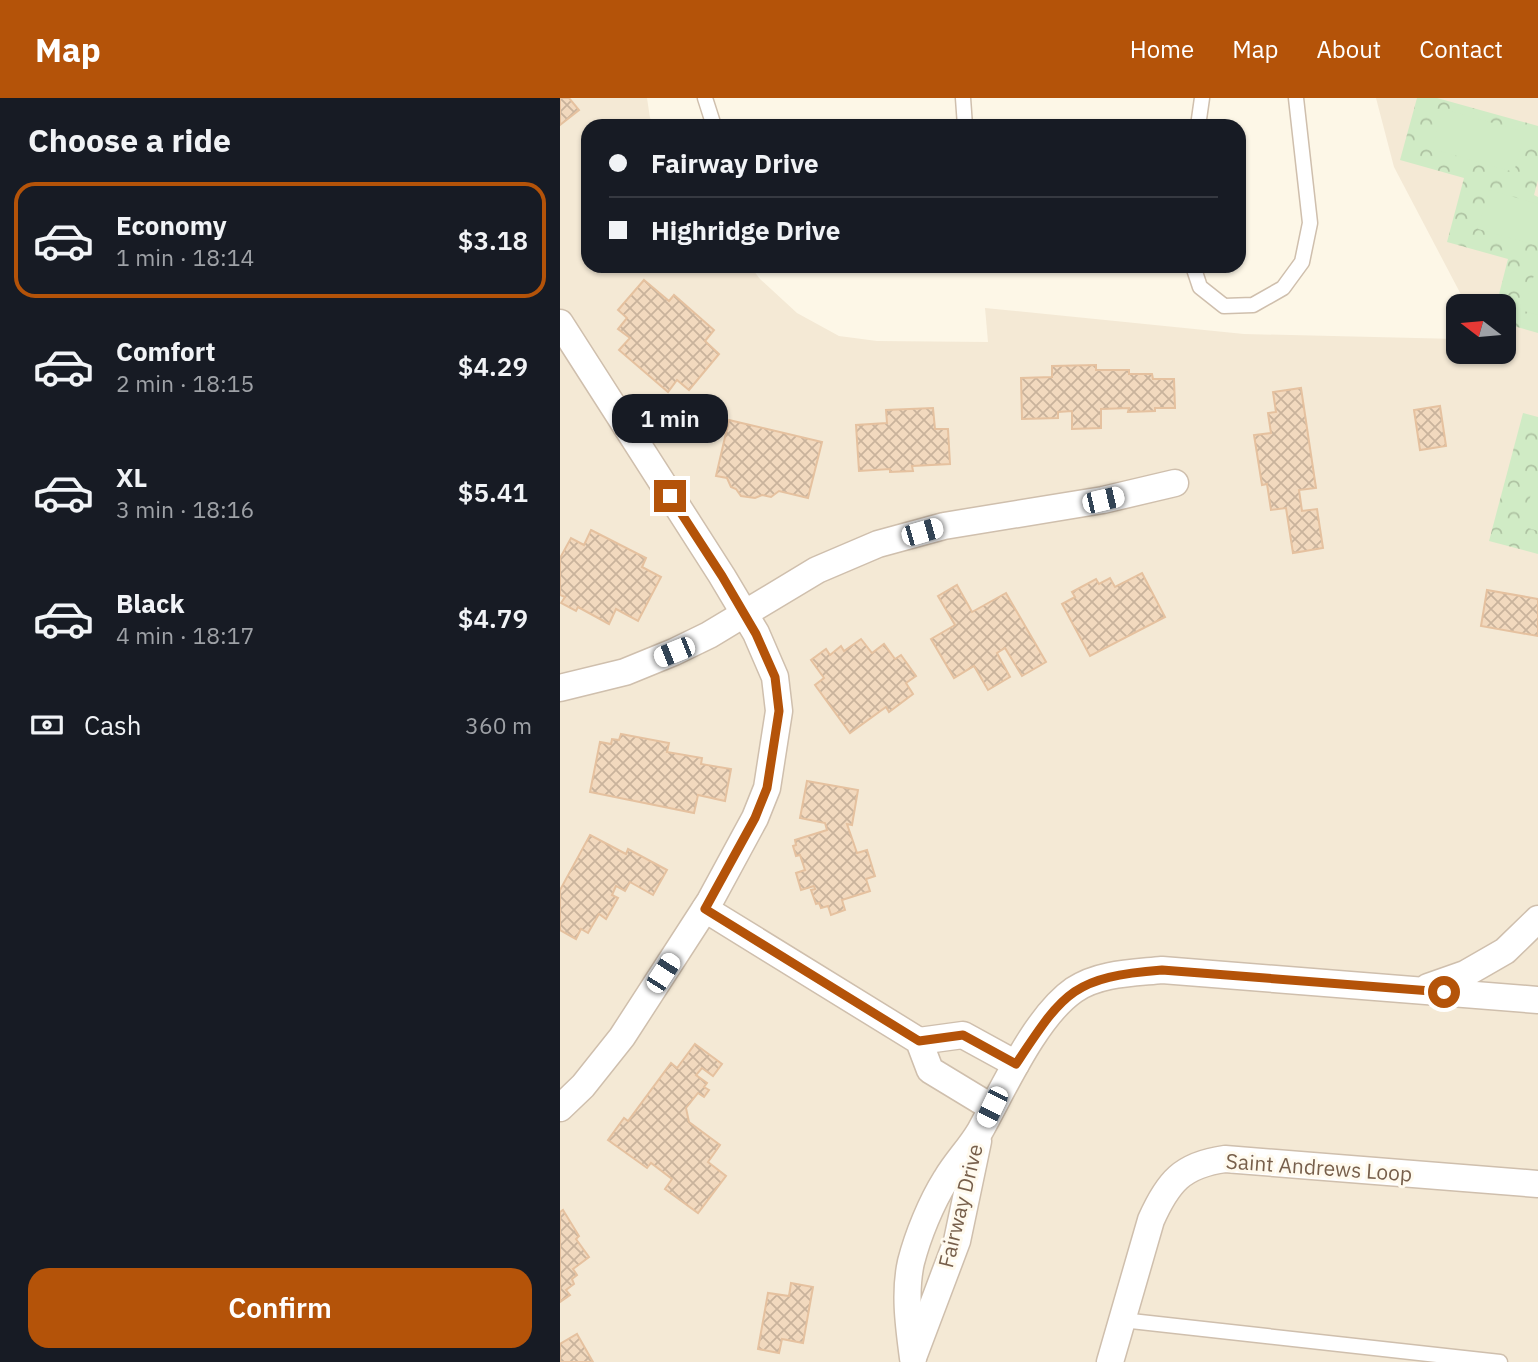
<!DOCTYPE html>
<html lang="en">
<head>
<meta charset="utf-8">
<style>
  body { margin:0; font-family:"IBM Plex Sans",sans-serif; background:#20242c; color:#f1f3f6; height:100vh; display:flex; flex-direction:column; font-size:26px; white-space:nowrap }
  * { box-sizing:border-box; margin:0 }
  p { font-size:23px; color:#9ea1a6 }
  .icon { flex:none; width:38px; height:38px; fill:none; stroke:currentColor; stroke-width:2; stroke-linecap:round; stroke-linejoin:round }
  .map { position:relative; flex:1; overflow:hidden }
  .sheet { display:flex; flex-direction:column; background:#171b24; width:560px }
  .sheet>* { flex:none }
  .top-card { position:absolute; left:21px; top:21px; width:665px; height:154px; border-radius:21px; box-shadow:0 2px 5px #0004; display:grid; align-content:center; height:154px; padding:0 28px; background:#171b24 }
  .needle { width:46px; rotate:286deg }
  .fabs { position:absolute; left:886px; top:196px; display:grid; gap:14px }
  .fabs a { display:grid; place-items:center; width:70px; height:70px; border-radius:14px; background:#171b24; box-shadow:0 2px 5px #0004; font-size:35px }
  .end { position:absolute; width:32px; height:32px; margin:-16px; border:9px solid #b45309; background:#fff; box-shadow:0 0 0 4px #fff }
  .from { border-radius:50% }
  .bubble { position:absolute; height:49px; border-radius:21px; background:#171b24; box-shadow:0 2px 5px #0004; font-size:23px; font-weight:600; line-height:49px; text-align:center }
  .car { position:absolute; width:21px; height:42px; margin:-21px -10px; border-radius:9px; box-shadow:0 0 5px 2px #0007; background:linear-gradient(#fff 24%,#345 0 40%,#fff 0 76%,#345 0 86%,#fff 0) }
  .top-card b { display:flex; align-items:center; gap:24px; height:66px; font-size:26px }
  .top-card b+b { border-top:2px solid #363941 }
  .top-card i { width:18px; height:18px; background:#f1f3f6 }
  ul { padding:0; list-style:none }
  li { display:flex; align-items:center; gap:21px; height:116px; margin:0 14px 10px; padding:0 14px; border:4px solid transparent; border-radius:21px }
  li div { flex:1 }
  li b { display:block; font-size:26px }
  li em { font-style:normal; font-weight:600 }
  li.current { border-color:#b45309 }
  li>.icon { width:63px; height:63px; stroke-width:1.5 }
  h2 { padding:0 28px; font-size:32px; line-height:84px }
  .pay { display:flex; align-items:center; gap:18px; height:77px; padding:0 28px; font-size:26px }
  .pay p { margin-inline-start:auto }
  .primary-button { display:flex; gap:14px; margin-top:auto; padding:14px 28px }
  .primary-button a { flex:1; height:80px; border-radius:21px; background:#b45309; color:#fff; font-size:28px; font-weight:600; line-height:80px; text-align:center }
  header { display:flex; align-items:center; gap:42px; box-sizing:border-box; height:98px; padding:0 35px; background:#b45309; color:#fff }
  header strong { font-size:33px }
  nav { display:flex; gap:38px; margin-inline-start:auto; font-size:24px }
  main { display:flex; flex:1; min-height:0 }
  .map>svg:first-child { display:block }
</style>
</head>
<body>
<header>
<strong>Map</strong>
<nav><a>Home</a><a>Map</a><a>About</a><a>Contact</a></nav>
</header>
<main>
<section class="sheet">
<h2>Choose a ride</h2>
<ul>
<li class="current"><svg class="icon" aria-label="car" viewBox="0 0 24 24"><path d="M5 17H2v-5l4-1 3-4h7l3 4 3 1v5h-3M9 17h6M6 11h13"/><circle cx="7" cy="17" r="2"/><circle cx="17" cy="17" r="2"/></svg><div><b>Economy</b><p>1 min · 18:14</p></div><em>$3.18</em></li>
<li><svg class="icon" aria-label="car" viewBox="0 0 24 24"><path d="M5 17H2v-5l4-1 3-4h7l3 4 3 1v5h-3M9 17h6M6 11h13"/><circle cx="7" cy="17" r="2"/><circle cx="17" cy="17" r="2"/></svg><div><b>Comfort</b><p>2 min · 18:15</p></div><em>$4.29</em></li>
<li><svg class="icon" aria-label="car" viewBox="0 0 24 24"><path d="M5 17H2v-5l4-1 3-4h7l3 4 3 1v5h-3M9 17h6M6 11h13"/><circle cx="7" cy="17" r="2"/><circle cx="17" cy="17" r="2"/></svg><div><b>XL</b><p>3 min · 18:16</p></div><em>$5.41</em></li>
<li><svg class="icon" aria-label="car" viewBox="0 0 24 24"><path d="M5 17H2v-5l4-1 3-4h7l3 4 3 1v5h-3M9 17h6M6 11h13"/><circle cx="7" cy="17" r="2"/><circle cx="17" cy="17" r="2"/></svg><div><b>Black</b><p>4 min · 18:17</p></div><em>$4.79</em></li>
</ul>
<div class="pay"><svg class="icon" aria-label="cash" viewBox="0 0 24 24"><path d="M3 7h18v10H3z"/><circle cx="12" cy="12" r="2"/></svg>Cash<p>360 m</p></div>
<div class="primary-button"><a>Confirm</a></div>
</section>
<div class="map">
<svg width="978" height="1264" viewBox="0 0 978 1264">
  <defs>
    <pattern id="park-crowns" width="20" height="18" patternUnits="userSpaceOnUse" patternTransform="scale(1.75)"><rect width="20" height="18" fill="#d0ebc5"/><path d="M2 6a3 3 0 1 1 6 0M12 15a3 3 0 1 1 6 0" fill="none" stroke="#aec2a2"/></pattern>
    <pattern id="building-cross-hatch" width="8" height="8" patternUnits="userSpaceOnUse" patternTransform="scale(1.75)"><rect width="8" height="8" fill="#f2d9be"/><path d="M0 0l8 8M0 8l8-8" fill="none" stroke="#c9b39c"/></pattern>
  </defs>
  <rect width="100%" height="100%" fill="#fdf7e7"/>
  <path fill="#f4e9d5" d="M0,0H87L90,20L95,28H28V168H190L200,181L237,215L279,238L317,243L428,244L425,210L684,236L898,241V254H943V208H907L834,69L816,0H978V1264H0Z"/>
  <g fill="url(#park-crowns)">
    <path d="M857,0H877L978,28V82L974,97L978,99V235L943,225V208H936L948,161L887,144L904,80L840,62Z"/>
    <path d="M963,315L978,319V456L929,443Z"/>
  </g>
  <g fill="#d0ebc5">
    <path d="M883,11L965,34L954,74L872,51Z"/>
    <path d="M929,92L978,106V148L918,131Z"/>
    <path d="M975,173L978,174V217L964,213Z"/>
    <path d="M973,389L978,390V433L962,428Z"/>
  </g>
  <g fill="url(#building-cross-hatch)" stroke="#e5c19f" stroke-width="2">
    <path d="M0,0H9L19,12L0,27Z"/>
    <path d="M84,182L109,203L114,197L154,232L145,243L159,256L129,292L117,282L108,294L59,252L70,240L58,231L67,220L58,212Z"/>
    <path d="M536,267V272H569V276H592L593,281H614L615,310H595V313L568,314L569,310L541,311V330L512,331V313L498,314V320L462,321L461,280L492,279V268Z"/>
    <path d="M741,290L756,390L739,392L742,413L757,411L763,450L733,455L726,410L711,412L707,386L702,387L694,337L711,335L708,315L716,314L713,294Z"/>
    <path d="M880,308L886,348L860,352L854,312Z"/>
    <path d="M373,310L375,331H388L390,366L352,368L353,373L330,374V371L299,373L296,327L327,325L326,312Z"/>
    <path d="M169,322L262,344L248,400L219,393L211,399L202,397L195,400L181,398L176,391L171,389L167,380L156,378Z"/>
    <path d="M31,432L86,460L82,469L101,479L78,523L56,511L49,526L18,509L16,513L1,505L5,499L0,497V460L11,440L24,447Z"/>
    <path d="M582,475L605,519L530,558L502,506L515,499L512,494L536,481L539,486L550,480L555,489Z"/>
    <path d="M397,487L412,514L446,495L486,564L462,578L445,550L437,555L450,579L428,592L414,568L394,580L371,541L395,527L378,498Z"/>
    <path d="M927,492L978,501V538L921,528Z"/>
    <path d="M301,541L312,555L324,546L335,561L341,557L356,578L346,585L353,596L329,614L326,609L290,635L255,587L264,580L251,562L266,551L270,557L281,548L284,553Z"/>
    <path d="M61,636L109,645L107,654L142,660L141,666L171,671L165,703L138,697L134,715L30,694L40,644L51,646L52,641L59,642Z"/>
    <path d="M247,683L298,692L292,727L287,726L297,755L307,752L315,778L306,781L310,793L282,802L285,812L271,817L268,808L261,810L259,805L256,806L251,792L255,791L254,788L241,792L236,775L245,772L240,757L236,758L233,748L236,747L235,742L267,732L265,725L240,720Z"/>
    <path d="M30,737L66,756L68,751L107,772L93,797L70,784L65,793L56,788L52,797L58,800L46,821L39,816L28,835L21,831L16,841L0,832V792Z"/>
    <path d="M135,946L162,966L153,978L142,970L136,977L147,985L144,989L149,992L144,999L138,995L126,1010L129,1024L160,1047L148,1064L166,1078L138,1115L105,1091L112,1081L91,1065L87,1070L48,1042L64,1020L68,1023L111,965L117,970Z"/>
    <path d="M3,1112L19,1138L16,1141L29,1159L13,1171L17,1177L12,1181L14,1186L6,1192L10,1197L0,1204V1114Z"/>
    <path d="M231,1185L253,1189L243,1245L222,1241L219,1255L198,1251L208,1195L229,1198Z"/>
    <path d="M17,1236L33,1264H0V1246Z"/>
  </g>
  <g fill="none" stroke-linecap="round" stroke-linejoin="round">
    <g stroke="#cfbfad" stroke-width="17">
      <g id="service">
        <path d="M145,0L154,28"/>
        <path d="M403,0L405,28"/>
        <path d="M638,28L642,0"/>
        <path d="M633,168L640,189L664,208L693,207L723,190L742,164L750,125L736,0"/>
        <path d="M562,1222L940,1264"/>
      </g>
    </g>
    <g stroke="#cfbfad" stroke-width="29">
      <g id="minor">
        <path d="M0,225L162,478L196,535L215,579L219,613L207,690L195,720L150,803L62,939L23,988L0,1010"/>
        <path d="M0,590L65,574L114,554L149,537L257,472L318,446L384,428L543,402L615,385"/>
        <path d="M145,811L359,943L370,972L431,1009"/>
        <path d="M868,889L905,876L945,853L978,821"/>
        <path d="M359,943L403,937L456,966"/>
        <path d="M354,1257L397,1143L418,1043"/>
        <path d="M353,1260C349,1229 344,1195 351,1164C358,1137 371,1105 386,1081C396,1064 410,1050 420,1033C443,992 475,919 514,892C539,875 573,875 602,872L978,902"/>
        <path d="M550,1264L591,1122C608,1084 622,1067 665,1061L978,1086"/>
      </g>
    </g>
    <use href="#service" stroke="#fff" stroke-width="14"/>
    <use href="#minor" stroke="#fff" stroke-width="26"/>
  </g>
  <g fill="none" stroke-linecap="round" stroke-linejoin="round">
    <path stroke="#b45309" stroke-width="9" d="M110,398L162,478L196,536L215,579L219,613L207,690L195,720L145,811L359,943L403,937L456,966C504,894 512,879 602,872L884,894"/>
  </g>
  <g text-anchor="middle" stroke-width="6" stroke-linejoin="round" paint-order="stroke">
    <g font-size="21" fill="#775f4b" stroke="#fffaee">
      <text transform="translate(759 1070) rotate(4)" y="7">Saint Andrews Loop</text>
      <text transform="translate(401 1108) rotate(-76)" y="7">Fairway Drive</text>
    </g>
  </g>
</svg>
<div class="fabs">
<a><svg class="needle" viewBox="-14 -14 28 28"><path d="M0-13l5 13h-10z" fill="#e53935"/><path d="M0 13l5-13h-10z" fill="#9ea1a6"/></svg></a>
</div>
<i class="end from" style="left:884px;top:894px"></i>
<i class="end" style="left:110px;top:398px"></i>
<div class="bubble" style="left:52px;top:296px;width:116px">1 min</div>
<i class="car" style="left:543px;top:402px;rotate:77deg"></i>
<i class="car" style="left:362px;top:434px;rotate:74deg"></i>
<i class="car" style="left:114px;top:554px;rotate:248deg"></i>
<i class="car" style="left:103px;top:875px;rotate:33deg"></i>
<i class="car" style="left:432px;top:1009px;rotate:206deg"></i>
<div class="top-card">
<b><i class="from"></i>Fairway Drive</b>
<b><i></i>Highridge Drive</b>
</div>
</div>
</main>
</body>
</html>
